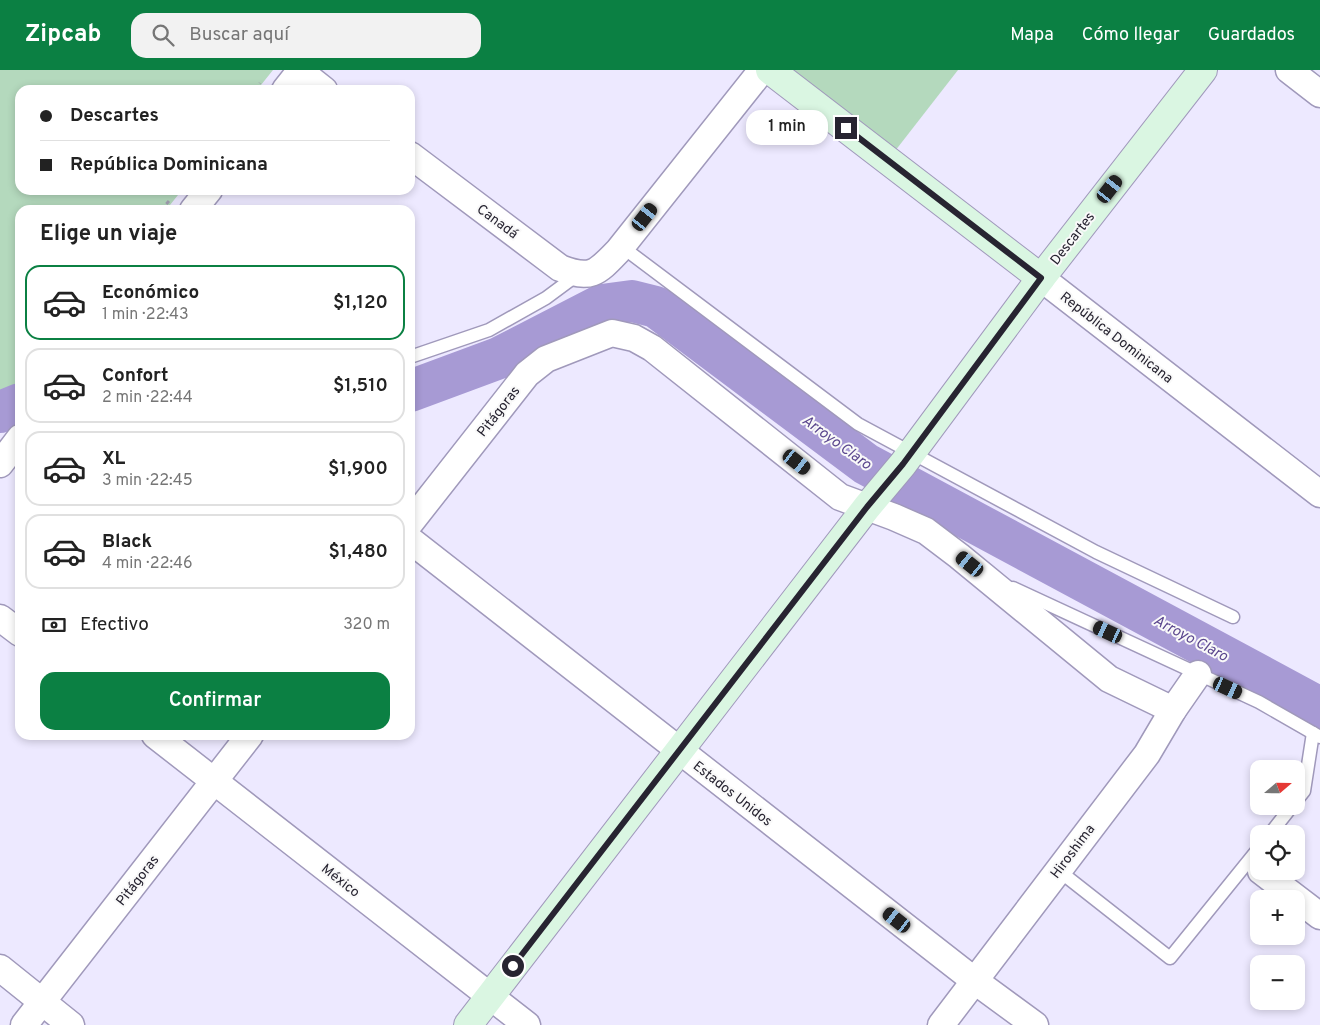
<!DOCTYPE html>
<html lang="es">
<head>
<meta charset="utf-8">
<style>
  body { margin:0; font-family:Overpass,sans-serif; background:#f2f2f2; color:#222; height:100vh; display:flex; flex-direction:column; font-size:19px; white-space:nowrap }
  * { box-sizing:border-box; margin:0 }
  p { font-size:16px; color:#767676 }
  .icon { flex:none; width:28px; height:28px; fill:none; stroke:currentColor; stroke-width:2; stroke-linecap:round; stroke-linejoin:round }
  .map { position:relative; flex:1; overflow:hidden }
  .side { position:absolute; left:15px; top:135px; width:400px; height:535px; display:flex; flex-direction:column; background:#fff; border-radius:15px; box-shadow:0 2px 8px #0003 }
  .side>* { flex:none }
  .banner { position:absolute; left:15px; top:15px; width:400px; height:110px; border-radius:15px; box-shadow:0 2px 8px #0003; display:grid; align-content:center; height:110px; padding:0 25px; background:#fff }
  .needle { width:32px; rotate:70deg }
  .tools { position:absolute; left:1250px; top:690px; display:grid; gap:10px }
  .tools a { display:grid; place-items:center; width:55px; height:55px; border-radius:10px; background:#fff; box-shadow:0 2px 8px #0003; font-size:25px }
  .end { position:absolute; width:22px; height:22px; margin:-11px; border:6px solid #272431; background:#fff; box-shadow:0 0 0 2px #fff }
  .from { border-radius:50% }
  .bubble { position:absolute; height:35px; border-radius:15px; background:#fff; box-shadow:0 2px 8px #0003; font-size:16px; font-weight:600; line-height:35px; text-align:center }
  .car { position:absolute; width:15px; height:30px; margin:-15px -8px; border-radius:6px; box-shadow:0 0 4px 1px #0007; background:linear-gradient(#222 24%,#8ab4d8 0 40%,#222 0 76%,#8ab4d8 0 86%,#222 0) }
  .banner b { display:flex; align-items:center; gap:18px; height:48px; font-size:19px }
  .banner b+b { border-top:1px solid #e0e0e0 }
  .banner i { width:12px; height:12px; background:#222 }
  ul { padding:0; list-style:none }
  li { display:flex; align-items:center; gap:15px; height:75px; margin:0 10px 8px; padding:0 15px; border:2px solid #e0e0e0; border-radius:15px }
  li div { flex:1 }
  li b { display:block; font-size:19px }
  li em { font-style:normal; font-weight:600 }
  li.on { border-color:#0b8043 }
  li>.icon { width:45px; height:45px; stroke-width:1.5 }
  h2 { padding:0 25px; font-size:22px; line-height:60px }
  .pay { display:flex; align-items:center; gap:12px; height:55px; padding:0 25px; font-size:19px }
  .pay p { margin-inline-start:auto }
  .cta { display:flex; gap:10px; margin-top:auto; padding:10px 25px }
  .cta a { flex:1; height:58px; border-radius:15px; background:#0b8043; color:#fff; font-size:20px; font-weight:600; line-height:58px; text-align:center }
  header { display:flex; align-items:center; gap:30px; box-sizing:border-box; height:70px; padding:0 25px; background:#0b8043; color:#fff }
  header strong { font-size:24px }
  nav { display:flex; gap:28px; margin-inline-start:auto; font-size:18px }
  .search { width:350px; height:45px; background:#f2f2f2; display:flex; align-items:center; gap:12px; box-sizing:border-box; padding:0 18px; border-radius:15px; color:#767676; font-size:19px }
  .map>svg:first-child { display:block }
</style>
</head>
<body>
<header>
<strong>Zipcab</strong>
<div class="search"><svg class="icon" aria-label="search" viewBox="0 0 24 24"><circle cx="10" cy="10" r="6"/><path d="M15 15l6 6"/></svg>Buscar aquí</div>
<nav><a>Mapa</a><a>Cómo llegar</a><a>Guardados</a></nav>
</header>
<div class="map">
<svg width="1320" height="955" viewBox="0 0 1320 955">
  <rect width="100%" height="100%" fill="#ede9ff"/>
  <g fill="#b4d9bd">
    <path d="M0,0H273L257,20H20V120H182L166,140H20V333L0,359Z"/>
    <path d="M791,0H958L895,81Z"/>
  </g>
  <g fill="none" stroke-linecap="round" stroke-linejoin="round">
    <g stroke="#a79ad4" stroke-width="42">
      <path d="M410,321L499,288L602,235L632,231L656,237L866,394L1320,638"/>
      <path d="M0,342L20,334"/>
    </g>
    <g stroke="#a099bb" stroke-width="15">
      <g id="lane">
        <path d="M621,176L858,354L1096,482L1233,547"/>
        <path d="M410,287L489,260L546,228L577,205"/>
        <path d="M1013,518L1259,632L1320,667"/>
        <path d="M1296,731L1304,721L1313,663"/>
        <path d="M1270,764L1292,736"/>
        <path d="M1058,800L1170,888L1259,778"/>
      </g>
    </g>
    <g stroke="#a099bb" stroke-width="29">
      <g id="street">
        <path d="M1289,0L1320,24"/>
        <path d="M300,1L324,20"/>
        <path d="M285,20L301,0"/>
        <path d="M410,85L560,198C591,210 597,203 618,181L762,0"/>
        <path d="M193,140L209,120"/>
        <path d="M1041,208L1320,424"/>
        <path d="M0,394L20,368"/>
        <path d="M410,453L527,304L546,289L612,263L634,268L652,278L840,427L894,447L926,461L959,486L1109,609L1173,640"/>
        <path d="M410,470L975,911L1035,955"/>
        <path d="M0,548L20,563"/>
        <path d="M155,665L527,955"/>
        <path d="M1261,801L1320,846"/>
        <path d="M0,898L71,955"/>
        <path d="M24,955L250,665"/>
        <path d="M941,955L1147,684L1173,640L1198,604"/>
      </g>
    </g>
    <g stroke="#a099bb" stroke-width="30">
      <g id="secondary">
        <path d="M770,0L1041,208"/>
        <path d="M468,955L867,437L903,394L1041,208L1203,0"/>
      </g>
    </g>
    <g stroke="#a29fb1" stroke-width="3" stroke-dasharray="4 4" stroke-linecap="butt">
      <path d="M255,20L260,13"/>
      <path d="M161,140L169,131"/>
    </g>
    <use href="#lane" stroke="#fff" stroke-width="12"/>
    <use href="#street" stroke="#fff" stroke-width="26"/>
    <use href="#secondary" stroke="#daf6e2" stroke-width="28"/>
  </g>
  <g fill="none" stroke-linecap="round" stroke-linejoin="round">
    <path stroke="#272431" stroke-width="6" d="M513,896L867,437L903,394L1041,208L846,58"/>
  </g>
  <g text-anchor="middle" stroke-width="4" stroke-linejoin="round" paint-order="stroke">
    <g font-size="14" fill="#272431" stroke="#f9f9f9">
      <text transform="translate(498 151) rotate(37)" y="5">Canadá</text>
      <text transform="translate(1072 168) rotate(-52)" y="5">Descartes</text>
      <text transform="translate(1117 267) rotate(38)" y="5">República Dominicana</text>
      <text transform="translate(498 341) rotate(-52)" y="5">Pitágoras</text>
      <text transform="translate(733 723) rotate(38)" y="5">Estados Unidos</text>
      <text transform="translate(1072 781) rotate(-53)" y="5">Hiroshima</text>
      <text transform="translate(137 810) rotate(-52)" y="5">Pitágoras</text>
      <text transform="translate(341 810) rotate(38)" y="5">México</text>
    </g>
    <g font-size="15" font-style="italic" fill="#5b478e" stroke="#f9f9f9">
      <text transform="translate(837 372) rotate(36)" y="5">Arroyo Claro</text>
      <text transform="translate(1191 568) rotate(28)" y="5">Arroyo Claro</text>
    </g>
  </g>
</svg>
<div class="tools">
<a><svg class="needle" viewBox="-14 -14 28 28"><path d="M0-13l5 13h-10z" fill="#e53935"/><path d="M0 13l5-13h-10z" fill="#767676"/></svg></a>
<a><svg class="icon" aria-label="locate" viewBox="0 0 24 24"><circle cx="12" cy="12" r="6"/><path d="M12 2v4M12 18v4M2 12h4M18 12h4"/></svg></a>
<a>+</a>
<a>−</a>
</div>
<i class="end from" style="left:513px;top:896px"></i>
<i class="end" style="left:846px;top:58px"></i>
<div class="bubble" style="left:746px;top:40px;width:82px">1 min</div>
<i class="car" style="left:1110px;top:119px;rotate:38deg"></i>
<i class="car" style="left:645px;top:147px;rotate:38deg"></i>
<i class="car" style="left:797px;top:392px;rotate:128deg"></i>
<i class="car" style="left:970px;top:494px;rotate:309deg"></i>
<i class="car" style="left:1108px;top:562px;rotate:295deg"></i>
<i class="car" style="left:1228px;top:618px;rotate:115deg"></i>
<i class="car" style="left:897px;top:850px;rotate:308deg"></i>
<div class="banner">
<b><i class="from"></i>Descartes</b>
<b><i></i>República Dominicana</b>
</div>
<section class="side">
<h2>Elige un viaje</h2>
<ul>
<li class="on"><svg class="icon" aria-label="car" viewBox="0 0 24 24"><path d="M5 17H2v-5l4-1 3-4h7l3 4 3 1v5h-3M9 17h6M6 11h13"/><circle cx="7" cy="17" r="2"/><circle cx="17" cy="17" r="2"/></svg><div><b>Económico</b><p>1 min · 22:43</p></div><em>$1,120</em></li>
<li><svg class="icon" aria-label="car" viewBox="0 0 24 24"><path d="M5 17H2v-5l4-1 3-4h7l3 4 3 1v5h-3M9 17h6M6 11h13"/><circle cx="7" cy="17" r="2"/><circle cx="17" cy="17" r="2"/></svg><div><b>Confort</b><p>2 min · 22:44</p></div><em>$1,510</em></li>
<li><svg class="icon" aria-label="car" viewBox="0 0 24 24"><path d="M5 17H2v-5l4-1 3-4h7l3 4 3 1v5h-3M9 17h6M6 11h13"/><circle cx="7" cy="17" r="2"/><circle cx="17" cy="17" r="2"/></svg><div><b>XL</b><p>3 min · 22:45</p></div><em>$1,900</em></li>
<li><svg class="icon" aria-label="car" viewBox="0 0 24 24"><path d="M5 17H2v-5l4-1 3-4h7l3 4 3 1v5h-3M9 17h6M6 11h13"/><circle cx="7" cy="17" r="2"/><circle cx="17" cy="17" r="2"/></svg><div><b>Black</b><p>4 min · 22:46</p></div><em>$1,480</em></li>
</ul>
<div class="pay"><svg class="icon" aria-label="cash" viewBox="0 0 24 24"><path d="M3 7h18v10H3z"/><circle cx="12" cy="12" r="2"/></svg>Efectivo<p>320 m</p></div>
<div class="cta"><a>Confirmar</a></div>
</section>
</div>
</body>
</html>
